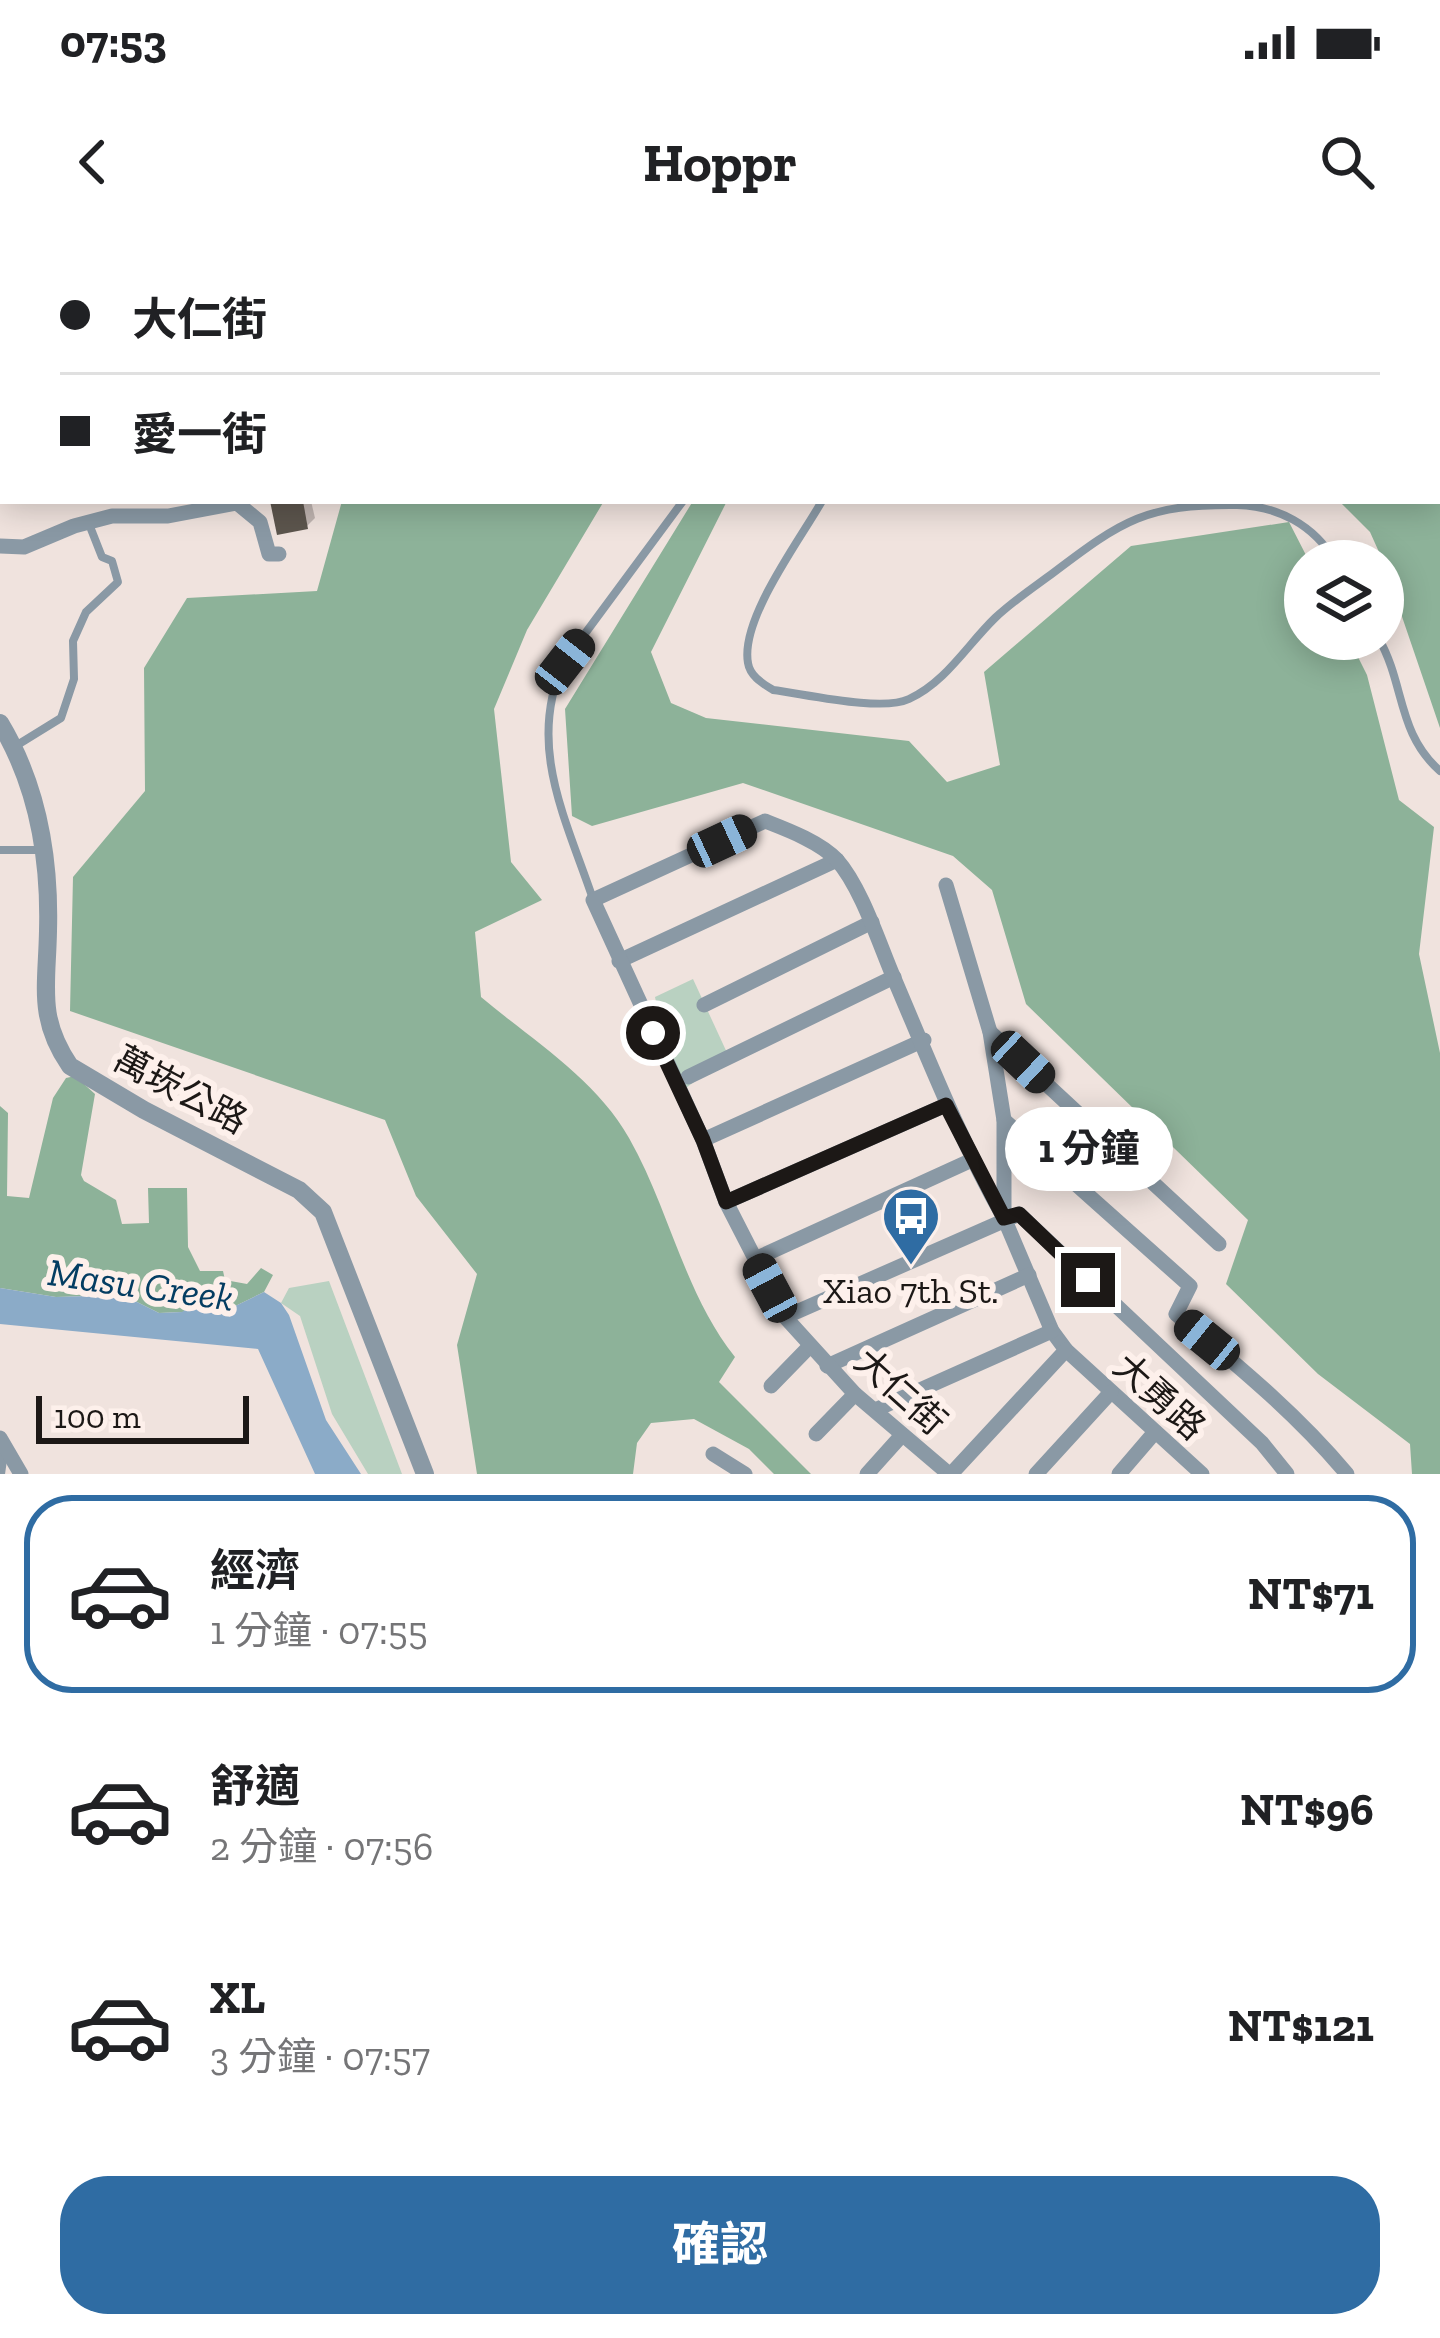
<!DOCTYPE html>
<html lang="zh-TW">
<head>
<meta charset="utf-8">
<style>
  body { margin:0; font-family:"Zilla Slab","Noto Sans TC",serif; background:#f2f2f2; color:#202124; height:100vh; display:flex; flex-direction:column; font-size:45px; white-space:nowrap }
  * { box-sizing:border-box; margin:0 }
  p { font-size:39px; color:#757577 }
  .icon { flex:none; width:66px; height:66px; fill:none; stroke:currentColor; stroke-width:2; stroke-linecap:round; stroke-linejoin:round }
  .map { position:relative; height:1234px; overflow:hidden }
  .drawer { display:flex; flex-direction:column; background:#fff; flex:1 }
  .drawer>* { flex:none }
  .top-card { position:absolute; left:0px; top:0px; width:1440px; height:264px; box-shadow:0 6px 30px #0003; display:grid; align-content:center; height:264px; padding:0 60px; background:#fff }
  .controls { position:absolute; left:1284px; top:300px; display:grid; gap:24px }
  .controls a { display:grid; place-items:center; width:120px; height:120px; border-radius:50%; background:#fff; box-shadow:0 6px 30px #0003; font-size:60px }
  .scale { position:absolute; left:36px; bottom:30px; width:213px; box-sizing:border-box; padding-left:12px; border:6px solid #1c1816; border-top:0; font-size:33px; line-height:42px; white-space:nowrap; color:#1c1816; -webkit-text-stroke:9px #fdf0eb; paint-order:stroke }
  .end { position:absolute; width:54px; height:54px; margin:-27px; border:15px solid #1c1816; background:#fff; box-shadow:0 0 0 6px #fff }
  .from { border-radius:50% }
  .bubble { position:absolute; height:84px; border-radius:42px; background:#fff; box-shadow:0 6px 30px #0003; font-size:39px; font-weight:700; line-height:84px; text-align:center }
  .car { position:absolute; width:36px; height:72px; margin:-36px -18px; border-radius:15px; box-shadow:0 0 9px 3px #0007; background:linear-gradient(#222 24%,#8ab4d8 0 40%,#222 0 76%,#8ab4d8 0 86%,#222 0) }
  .top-card b { display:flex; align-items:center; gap:42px; height:114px; font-size:45px }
  .top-card b+b { border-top:3px solid #e0e0e0 }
  .top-card i { width:30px; height:30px; background:#202124 }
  ul { padding:21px 0 0; list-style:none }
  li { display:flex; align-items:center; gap:36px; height:198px; margin:0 24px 18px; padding:0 36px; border:6px solid transparent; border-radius:48px }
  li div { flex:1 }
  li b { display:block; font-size:45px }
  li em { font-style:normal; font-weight:700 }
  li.on { border-color:#2f6ca3 }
  li>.icon { width:108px; height:108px; stroke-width:1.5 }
  .button { display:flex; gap:24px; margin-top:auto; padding:24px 60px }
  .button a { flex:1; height:138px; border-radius:48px; background:#2f6ca3; color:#fff; font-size:48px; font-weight:700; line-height:138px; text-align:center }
  .status { display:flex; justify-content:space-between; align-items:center; height:84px; padding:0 60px; background:#fff; direction:ltr }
  .status svg { height:33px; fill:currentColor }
  header { display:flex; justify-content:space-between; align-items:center; height:156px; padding:0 60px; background:#fff; font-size:54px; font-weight:700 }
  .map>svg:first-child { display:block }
</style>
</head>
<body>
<div class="status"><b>07:53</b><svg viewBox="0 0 49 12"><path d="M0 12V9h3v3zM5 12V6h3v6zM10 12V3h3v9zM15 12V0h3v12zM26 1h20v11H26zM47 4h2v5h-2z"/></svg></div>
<header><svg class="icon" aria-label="back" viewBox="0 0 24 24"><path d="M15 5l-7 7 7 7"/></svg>Hoppr<svg class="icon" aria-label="search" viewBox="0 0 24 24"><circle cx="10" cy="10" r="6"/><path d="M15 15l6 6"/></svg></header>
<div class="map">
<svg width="1440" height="1234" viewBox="0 0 1440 1234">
  <rect width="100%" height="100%" fill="#f0e3de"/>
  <g fill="#b9d1c1">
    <path d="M693,739L729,817L676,855L655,757Z"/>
    <path d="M329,1041L402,1234H368L332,1174L300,1076L281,1063L289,1048Z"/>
  </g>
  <g fill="#8db299">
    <path d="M290,0H1440V488L1383,321L1370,292L1339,261H1437V3H286Z"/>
    <path d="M342,261H604L527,390L494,469L511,622L542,660L475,692L481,757C532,800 596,839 629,898C669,968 684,1053 735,1117L719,1142L811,1234H774L749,1209L694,1179L651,1183L637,1203L633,1234H477L457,1105L477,1034L416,956L385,880L70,771L73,637L145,551L144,428L187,358L317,351Z"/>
    <path d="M693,261H727L651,412L671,463L706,478L909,501L947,542L1000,525L984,432L1131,306L1289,282L1309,321H1305V399H1349L1367,435L1399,560L1434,587L1419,714L1440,813V1234H1412L1410,1204L1318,1134L1226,1044L1248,980L1026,764L992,650L953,616L743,543L592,586L572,576L565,469Z"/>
    <path d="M75,836L95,854L81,935L84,941L116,960L122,984L149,983L148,948H187L188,1007L200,1031H223L225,1040L247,1044L261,1028L273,1035L264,1052L227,1070L159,1073L123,1055L56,1057L0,1048V866L8,873L7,956L29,958L53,858L66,838Z"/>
  </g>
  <path fill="#8babc8" d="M0,1048L56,1057L123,1055L159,1073L182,1072L201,1058L227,1070L264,1052L281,1063L289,1075L326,1180L361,1234H315L258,1109L0,1084Z"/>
  <path fill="#0003" d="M273,261H311L315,278L307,286Z"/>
  <path fill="#5c554d" d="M270,261H303L308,289L277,295Z"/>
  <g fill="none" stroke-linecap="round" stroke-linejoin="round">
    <g stroke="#8a99a5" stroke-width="8">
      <path d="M822,261C800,300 740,379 748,423C750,436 762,443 773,450C805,454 882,472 909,459C946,442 967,405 995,378C1013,361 1034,347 1053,333C1123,280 1146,264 1237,265C1278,266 1314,285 1335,321"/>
      <path d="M1379,399C1405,445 1397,493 1440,531"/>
      <path d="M14,507L61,478L74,439L73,401L86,372L118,342L112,321L102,317L89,284"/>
      <path d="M0,610H42"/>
      <path d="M593,659C566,579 526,505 564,422L683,261"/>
      <path d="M1,1234L4,1213"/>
    </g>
    <g stroke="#8a99a5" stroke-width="15">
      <path d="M0,306L24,307L74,286L112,276H168L237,263L260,282L269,314H279"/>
      <path d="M946,645L990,792L1004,880V978L1052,1091L1066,1110L1202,1234"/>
      <path d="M619,721L837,620"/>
      <path d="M704,765L872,682"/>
      <path d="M990,792L1219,1004"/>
      <path d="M688,837L894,737"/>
      <path d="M1004,880L1190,1046L1176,1074C1237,1125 1296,1173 1347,1234"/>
      <path d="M703,900L924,800"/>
      <path d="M726,962L946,865"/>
      <path d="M755,1019L972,920"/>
      <path d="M785,1077L1019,974L1262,1203L1287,1234"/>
      <path d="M827,1126L1029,1035"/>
      <path d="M771,1146L809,1107"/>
      <path d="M875,1170L1052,1091"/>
      <path d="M816,1194L855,1154"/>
      <path d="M0,1198L21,1234"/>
      <path d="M713,1214L745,1234"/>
      <path d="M867,1234L902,1195"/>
      <path d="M949,1234L855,1154L785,1077L726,962L703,900L593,660L765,581C788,590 820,602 837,620C861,647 879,703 893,736C928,818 960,900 1004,978"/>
      <path d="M951,1234L1066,1110"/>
      <path d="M1036,1234L1111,1152"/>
      <path d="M1119,1234L1155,1192"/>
    </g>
    <path stroke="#8a99a5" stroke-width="18" d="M0,483C38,546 50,618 48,691C47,746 37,778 70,826L144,870L299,950L323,972L425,1234"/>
  </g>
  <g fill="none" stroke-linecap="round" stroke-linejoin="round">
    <path stroke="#1c1816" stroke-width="15" d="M653,793L703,900L726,962L946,865L1004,978L1019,974L1088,1040"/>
  </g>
  <defs>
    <g id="bus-pin" transform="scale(3)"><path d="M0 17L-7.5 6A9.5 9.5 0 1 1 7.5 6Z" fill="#2f6ca3" stroke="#fdf0eb"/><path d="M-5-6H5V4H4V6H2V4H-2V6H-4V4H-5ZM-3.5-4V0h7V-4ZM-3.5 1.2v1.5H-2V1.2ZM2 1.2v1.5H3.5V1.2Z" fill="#fff"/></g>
  </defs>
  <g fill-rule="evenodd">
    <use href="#bus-pin" x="911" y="976"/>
  </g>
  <g text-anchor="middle" stroke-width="12" stroke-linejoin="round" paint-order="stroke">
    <g font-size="36" fill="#1c1816" stroke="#fdf0eb">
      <text transform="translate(181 849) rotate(28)" y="13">萬崁公路</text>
      <text transform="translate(901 1151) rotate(42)" y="13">大仁街</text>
      <text transform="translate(1160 1156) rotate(42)" y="13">大勇路</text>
    </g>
    <g font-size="36" fill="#1c1816" stroke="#fdf0eb">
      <text x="911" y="1063">Xiao 7th St.</text>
    </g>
    <g font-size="39" font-style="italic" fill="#043d62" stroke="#fdf0eb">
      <text transform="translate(141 1044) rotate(8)" y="14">Masu Creek</text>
    </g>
  </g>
</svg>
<div class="controls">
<a><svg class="icon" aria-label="layers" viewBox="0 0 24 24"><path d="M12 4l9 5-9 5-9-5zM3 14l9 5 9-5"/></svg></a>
</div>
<div class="scale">100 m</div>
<i class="end from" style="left:653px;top:793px"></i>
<i class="end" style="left:1088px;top:1040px"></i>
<div class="bubble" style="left:1005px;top:867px;width:168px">1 分鐘</div>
<i class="car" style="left:565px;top:422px;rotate:38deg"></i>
<i class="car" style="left:722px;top:601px;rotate:65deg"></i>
<i class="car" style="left:1023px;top:822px;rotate:133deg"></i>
<i class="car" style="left:770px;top:1048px;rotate:332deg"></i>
<i class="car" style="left:1207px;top:1100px;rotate:309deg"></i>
<div class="top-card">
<b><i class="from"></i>大仁街</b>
<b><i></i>愛一街</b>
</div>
</div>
<section class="drawer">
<ul>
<li class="on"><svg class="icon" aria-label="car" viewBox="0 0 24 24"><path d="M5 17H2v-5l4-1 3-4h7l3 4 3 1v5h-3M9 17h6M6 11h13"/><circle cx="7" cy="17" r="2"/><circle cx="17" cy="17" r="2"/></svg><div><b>經濟</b><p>1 分鐘 · 07:55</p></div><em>NT$71</em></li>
<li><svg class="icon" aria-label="car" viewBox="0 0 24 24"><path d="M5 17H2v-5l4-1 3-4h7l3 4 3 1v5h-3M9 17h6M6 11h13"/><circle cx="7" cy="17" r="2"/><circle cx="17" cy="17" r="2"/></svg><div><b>舒適</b><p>2 分鐘 · 07:56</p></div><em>NT$96</em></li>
<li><svg class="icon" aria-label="car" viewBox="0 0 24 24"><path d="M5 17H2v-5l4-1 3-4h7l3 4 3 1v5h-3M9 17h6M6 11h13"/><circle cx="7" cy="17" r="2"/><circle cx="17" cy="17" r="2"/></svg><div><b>XL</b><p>3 分鐘 · 07:57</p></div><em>NT$121</em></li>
</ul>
<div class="button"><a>確認</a></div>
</section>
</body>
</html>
